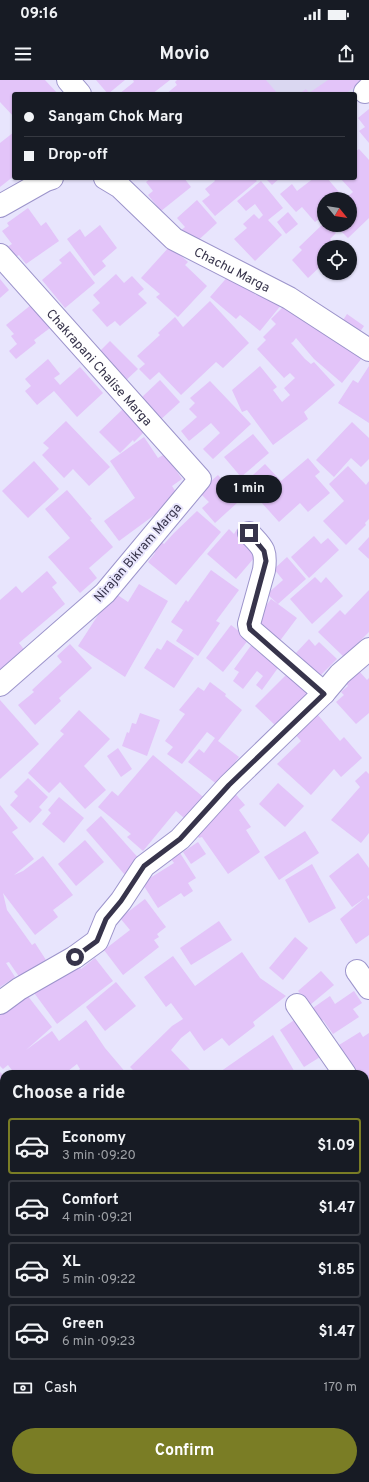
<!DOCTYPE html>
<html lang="en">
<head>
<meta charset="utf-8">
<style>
  body { margin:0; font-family:Overpass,sans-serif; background:#20242c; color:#f1f3f6; height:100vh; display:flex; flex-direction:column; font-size:15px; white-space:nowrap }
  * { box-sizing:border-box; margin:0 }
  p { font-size:13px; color:#9ea1a6 }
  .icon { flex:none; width:22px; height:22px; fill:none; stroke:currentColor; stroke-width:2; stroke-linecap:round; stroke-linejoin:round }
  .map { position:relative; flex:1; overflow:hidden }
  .sheet { position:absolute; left:0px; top:990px; width:369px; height:412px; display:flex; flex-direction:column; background:#171b24; border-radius:12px 12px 0 0; box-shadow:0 1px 3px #0004 }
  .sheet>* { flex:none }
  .banner { position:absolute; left:12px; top:12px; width:345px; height:88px; border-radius:4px; box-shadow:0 1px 3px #0004; display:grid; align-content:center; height:88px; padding:0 12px; background:#171b24 }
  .needle { width:26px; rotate:120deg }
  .buttons { position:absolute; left:317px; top:112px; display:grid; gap:8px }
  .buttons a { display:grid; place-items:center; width:40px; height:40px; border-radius:50%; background:#171b24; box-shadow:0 1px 3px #0004; font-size:20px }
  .end { position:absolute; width:18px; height:18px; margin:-9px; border:5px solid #37344b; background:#fff; box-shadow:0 0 0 2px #fff }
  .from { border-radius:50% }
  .bubble { position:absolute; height:28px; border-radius:14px; background:#171b24; box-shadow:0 1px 3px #0004; font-size:13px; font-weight:700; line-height:28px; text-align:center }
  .banner b { display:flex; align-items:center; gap:14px; height:38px; font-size:15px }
  .banner b+b { border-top:1px solid #363941 }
  .banner i { width:10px; height:10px; background:#f1f3f6 }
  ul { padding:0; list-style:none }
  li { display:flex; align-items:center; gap:12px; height:56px; margin:0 8px 6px; padding:0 4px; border:2px solid #363941; border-radius:4px }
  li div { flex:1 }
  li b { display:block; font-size:15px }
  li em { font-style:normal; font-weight:700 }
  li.selected { border-color:#7a7d25 }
  li>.icon { width:36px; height:36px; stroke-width:1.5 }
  h2 { padding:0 12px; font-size:18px; line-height:48px }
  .pay { display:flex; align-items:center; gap:10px; height:44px; padding:0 12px; font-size:15px }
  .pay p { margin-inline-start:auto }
  .action { display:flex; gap:8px; margin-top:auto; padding:8px 12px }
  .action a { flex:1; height:46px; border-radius:24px; background:#7a7d25; color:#fff; font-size:16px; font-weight:700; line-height:46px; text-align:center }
  .status { display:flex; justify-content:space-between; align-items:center; height:28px; padding:0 20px; background:#171b24; direction:ltr }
  .status svg { height:11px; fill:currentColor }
  header { display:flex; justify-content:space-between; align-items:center; height:52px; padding:0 12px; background:#171b24; font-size:18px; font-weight:700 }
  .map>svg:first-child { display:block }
</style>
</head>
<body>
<div class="status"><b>09:16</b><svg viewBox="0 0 49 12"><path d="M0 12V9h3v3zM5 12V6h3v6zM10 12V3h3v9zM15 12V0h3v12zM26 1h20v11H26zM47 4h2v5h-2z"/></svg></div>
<header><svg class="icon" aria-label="menu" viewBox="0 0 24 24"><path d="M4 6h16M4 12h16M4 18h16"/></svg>Movio<svg class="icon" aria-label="share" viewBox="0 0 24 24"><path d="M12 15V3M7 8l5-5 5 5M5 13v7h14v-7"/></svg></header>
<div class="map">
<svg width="369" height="1402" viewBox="0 0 369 1402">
  <rect width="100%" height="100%" fill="#e8e5fd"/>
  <path fill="#dad7f1" d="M202,0H367L353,11L354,14H274Z"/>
  <g fill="#e3c4f9">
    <path d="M0,0H45L58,14H14V37L0,22Z"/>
    <path d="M96,0H125L108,14Z"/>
    <path d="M133,0H170L152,14H119L134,2Z"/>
    <path d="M177,0H266L278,14H166L177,5L175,2Z"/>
    <path d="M328,0H364L345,14H299L306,9L309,13Z"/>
    <path d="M369,29V63L359,51L365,47L358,38Z"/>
    <path d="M14,52V96L0,107V63Z"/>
    <path d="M359,69L369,80V138L348,158L335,145H350V119H345L353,112L340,98H355V72Z"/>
    <path d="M151,98H184L191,107L161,131L148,115L153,111L146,102Z"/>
    <path d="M213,98H254L257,101L215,136L202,121L210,115L205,109L215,101Z"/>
    <path d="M265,98H280L272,105Z"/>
    <path d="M314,98H327L344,118L324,119V135L315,142L302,127L296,132L280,114L292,104L297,111Z"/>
    <path d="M261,101L283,128L268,140L282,155L255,181L234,159L247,148L243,144L254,134L259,139L263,135L255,124L246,131L237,121Z"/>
    <path d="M197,120L217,143L192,166L179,152L185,147L177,138Z"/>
    <path d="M28,128L41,146L46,142L59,161L26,184L19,175L14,178L7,167L12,164L2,151L9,146L7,143Z"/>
    <path d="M288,132L298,144L286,154L277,142Z"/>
    <path d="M324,143V145H329L336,153L330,159L337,167H324V183L308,198L292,180L302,170L299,167Z"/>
    <path d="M100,145L117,168L102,181L106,186L94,196L67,159L80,149L85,157Z"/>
    <path d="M170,166L188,182L185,185L207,206L178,237L156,217L160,214L141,198Z"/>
    <path d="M70,171L95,203L65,228L42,200L62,183L59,180Z"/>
    <path d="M116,194L124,203L132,196L144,209L138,214L147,223L120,246L115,241L107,247L92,230L100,223L93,215Z"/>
    <path d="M230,194L256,215L262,208L282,224L260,251L240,235L236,239L210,217Z"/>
    <path d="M0,199L9,210L0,218Z"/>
    <path d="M36,221L40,236L50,248L34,260L36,263L16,279L9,271L17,264L11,256L14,254L6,245Z"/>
    <path d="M210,221L249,263L223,288L216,282L181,315L159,292L150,300L139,289L145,284L137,276L160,255L158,253L175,237L183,247Z"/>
    <path d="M287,223L313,242L331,259L335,255L362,278L342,303L314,279L296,258L293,262L291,263L305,279L311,284L314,282L335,305L304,332L308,339L273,365L247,330L242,332L232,310L260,286L277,307L273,310L282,322L290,315L284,308L295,298L290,293L284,298L257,269L266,260L263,257L276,244L271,239Z"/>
    <path d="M347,234L364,246L357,256L340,245Z"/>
    <path d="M110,261L138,289L123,303L96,275Z"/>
    <path d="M48,279L60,294L54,298L60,305L80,287L103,313L77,337L54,311L37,325L25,311L31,306L25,299Z"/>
    <path d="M369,286V343L338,323L353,300L358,303Z"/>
    <path d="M160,300L180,322L159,341L140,319Z"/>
    <path d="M210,301L251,344L213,379L203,369L220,353L211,343L189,361L181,351L197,337L189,329L195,323L190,318Z"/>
    <path d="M123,329L145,351L134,362L133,360L120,373L99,352Z"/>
    <path d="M66,341L110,387L89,406L73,389L64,398L42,375L49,368L43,363Z"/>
    <path d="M352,342L369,358V379L361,387L351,378L334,397L316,380Z"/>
    <path d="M253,354L269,373L241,397L224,377Z"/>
    <path d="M144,357L158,378L165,374L182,399L172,406L179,417L119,461L104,441L135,418L110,381Z"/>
    <path d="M308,378L320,392L315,396L330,413L308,432L300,423L279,442L244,403L265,384L281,401Z"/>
    <path d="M34,381L59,409L28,438L2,411Z"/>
    <path d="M348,386L366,405L369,401V439L365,443L366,445L346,465L323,441L344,421L329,404Z"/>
    <path d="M218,395L225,403L234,395L249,412L215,443L202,428L209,422L199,412Z"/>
    <path d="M67,410L92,439L90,440L113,467L89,488L97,498L80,513L48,477L70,458L45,429Z"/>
    <path d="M197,431L221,452L176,505L148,482L155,473L152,470L159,460L164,464L174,453Z"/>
    <path d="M229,449L234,454L237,449L261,470L236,499L207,474Z"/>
    <path d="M314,456L321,464L328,458L339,470L309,498L291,477Z"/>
    <path d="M369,457V479L358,469Z"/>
    <path d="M287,477L306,499L278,524L297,538L279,562L253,544L271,519L278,524L267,514L283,500L274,489Z"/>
    <path d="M211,490L239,510L216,541L220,543L198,576L176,561L183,550L171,542L186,520L188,522Z"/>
    <path d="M47,491L57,503L52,507L65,524L19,563L26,572L0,595V520L16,506L22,513Z"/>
    <path d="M315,497L321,503L326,497L343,516L312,544L290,519Z"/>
    <path d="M139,504L168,521L125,597L78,566L113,512L128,522Z"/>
    <path d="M369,510V552L344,577L318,552L340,530L345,535Z"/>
    <path d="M231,545L249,559L223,592L206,578Z"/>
    <path d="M309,559L315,566L319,562L337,579L316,600L298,584L302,579L296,573Z"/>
    <path d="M167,560L194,578L174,608L144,588L157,568L161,570Z"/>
    <path d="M255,560L283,581L262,610L256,605L263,596L257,591L243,609L233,601L239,592L234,589Z"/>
    <path d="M70,564L92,588L59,618L61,621L35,645L18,625L34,612L32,610L62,582L57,576Z"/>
    <path d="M293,588L315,610L278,648L255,626Z"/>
    <path d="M359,591L367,600L369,598V633L356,644L336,622L344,615L341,612L348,606L346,603Z"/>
    <path d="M210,602L226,614L225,616L242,630L218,661L239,677L218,705L188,682L199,669L204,673L215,658L207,652L182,684L167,674L173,667L165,661L185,634L179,630L198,607L204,611Z"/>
    <path d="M0,620L39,664L0,699Z"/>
    <path d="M79,630L110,659L84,686L106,710L85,729L60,702L49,713L28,693L64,654L60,651Z"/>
    <path d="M140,633L160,640L147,676L122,666L127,652L129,653L132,643L136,644Z"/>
    <path d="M317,634L340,661L344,657L362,678L341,697L334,689L311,715L277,684L301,661L294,653Z"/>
    <path d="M118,668L132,689L121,697L107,676Z"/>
    <path d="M153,675L208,721L190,743L176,731L143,771L127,757L131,754L98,727L112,711L118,716Z"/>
    <path d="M366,691L369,694V753L361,763L331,740L360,707L355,701Z"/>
    <path d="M28,698L48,717L39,727L42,730L30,743L10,725L18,716L14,712Z"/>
    <path d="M278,703L304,726L285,747L259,724Z"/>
    <path d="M232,710L245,725L239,730L251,747L246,750L260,772L228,794L202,757L199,758L193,750Z"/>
    <path d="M59,717L84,738L64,763L42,744L51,733L48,730Z"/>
    <path d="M0,725L18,748L12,752L34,779L14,795L23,791L43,776L73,815L53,830L58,837L35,855L3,813L7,830L32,865L35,863L46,880L20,898L9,882L6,883L15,897L0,907Z"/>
    <path d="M101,736L141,781L125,795L86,750Z"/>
    <path d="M305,751L319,773L279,800L264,777Z"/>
    <path d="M85,760L104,782L76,806L58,784Z"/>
    <path d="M198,762L206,774L191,784L183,772Z"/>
    <path d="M180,773L196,798L188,803L193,811L184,817L181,813L158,828L142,803L174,783L171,779Z"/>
    <path d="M358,773L369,788V815L367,817L369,820V855L356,864L340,839L365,818L352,827L329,796Z"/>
    <path d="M312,784L336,828L309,843L285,800Z"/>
    <path d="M145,819L166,847L157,854L159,857L154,860L159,867L123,895L104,870L130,850L120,838Z"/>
    <path d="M219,841L232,860L191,885L180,868Z"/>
    <path d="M295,857L308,868L283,900L269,888Z"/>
    <path d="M242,872L260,898L286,916L253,942L255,946L229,966L222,958L204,971L190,951L181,958L171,970L191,991L188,994H137L130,987L172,946L183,939L171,923L166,927L144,897L173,876L195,906Z"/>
    <path d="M95,878L113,901L57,944L32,910L78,885L81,889Z"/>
    <path d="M321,891L334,905L310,925L298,911Z"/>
    <path d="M116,902L136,926L105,951L86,927Z"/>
    <path d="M354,911L362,923L353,929L359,937L333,954L323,940L319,943L310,930L330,916L335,924Z"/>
    <path d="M27,915L52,947L26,970L52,951L59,961L86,940L105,968L127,994H79L77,992L80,989L77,984L64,994H15L8,985L3,989L0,986V935Z"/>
    <path d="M300,936L325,974L304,987L280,950Z"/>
    <path d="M360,952L363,957L369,953V1015L365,1008V994H357L339,965Z"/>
    <path d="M273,955L296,994H217Z"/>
    <path d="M0,992L4,996V1051L0,1055Z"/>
    <path d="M4,1068V1094L0,1097V1070Z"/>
    <path d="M369,1071V1147L365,1141V1090L369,1087L365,1081V1074Z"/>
    <path d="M0,1108L4,1113V1131L0,1134Z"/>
    <path d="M4,1143V1180L0,1176V1147Z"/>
    <path d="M369,1216V1240L365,1243V1219Z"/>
    <path d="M369,1289V1317L365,1314V1293Z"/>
    <path d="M4,1341V1366L0,1364V1348Z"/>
    <path d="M365,1342L369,1345V1369L365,1374Z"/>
    <path d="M274,1398H295L293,1402H282Z"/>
    <path d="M317,1398H338L346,1402H315Z"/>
  </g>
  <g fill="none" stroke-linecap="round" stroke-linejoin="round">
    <g stroke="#9c94cb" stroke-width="24">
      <g id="minor">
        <path d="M68,0L80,14"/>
        <path d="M365,12L369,8"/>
        <path id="s1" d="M105,98L120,107L174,159L289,218L369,270"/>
        <path d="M0,126L46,100L52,98"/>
        <path id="s2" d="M0,175L200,399L105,513L0,605"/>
        <path d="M249,453C262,467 267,469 264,490L249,544L250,549L324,613"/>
        <path d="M357,891L369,908"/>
        <path d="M0,923L19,909L75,877L97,861L106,839L121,821L144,786L180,759L229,705L324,613L340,594L369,569"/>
        <path d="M297,925L345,994"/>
        <path d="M365,1021L369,1026"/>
        <path d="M0,1210L4,1215"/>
        <path d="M0,1272L4,1265"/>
        <path d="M359,1398L365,1402"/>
        <path d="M309,1402L312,1398"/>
      </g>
    </g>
    <use href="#minor" stroke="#fff" stroke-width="22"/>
  </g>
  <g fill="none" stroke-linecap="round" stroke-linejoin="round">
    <path stroke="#37344b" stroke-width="5" d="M75,877L97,861L106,839L121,821L144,786L180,759L229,705L324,614L250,549L249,544L266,481L264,471L249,453"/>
  </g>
  <g text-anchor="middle" stroke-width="4" stroke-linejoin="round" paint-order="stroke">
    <g font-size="13" fill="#37344b" stroke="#e8e5fd">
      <text dy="5" stroke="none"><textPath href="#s1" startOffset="158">Chachu Marga</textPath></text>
      <text dy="5" stroke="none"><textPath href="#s2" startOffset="150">Chakrapani Chalise Marga</textPath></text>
      <text transform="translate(137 472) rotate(-49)" y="5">Nirajan Bikram Marga</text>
    </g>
  </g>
</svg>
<div class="buttons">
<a><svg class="needle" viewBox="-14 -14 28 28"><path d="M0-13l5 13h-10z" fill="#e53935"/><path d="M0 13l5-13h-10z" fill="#9ea1a6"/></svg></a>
<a><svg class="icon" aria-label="locate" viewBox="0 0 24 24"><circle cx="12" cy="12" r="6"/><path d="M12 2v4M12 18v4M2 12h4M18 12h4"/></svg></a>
</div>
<i class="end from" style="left:75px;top:877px"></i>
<i class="end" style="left:249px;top:453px"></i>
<div class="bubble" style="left:216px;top:395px;width:66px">1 min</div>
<div class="banner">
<b><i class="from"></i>Sangam Chok Marg</b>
<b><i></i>Drop-off</b>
</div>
<section class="sheet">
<h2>Choose a ride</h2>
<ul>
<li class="selected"><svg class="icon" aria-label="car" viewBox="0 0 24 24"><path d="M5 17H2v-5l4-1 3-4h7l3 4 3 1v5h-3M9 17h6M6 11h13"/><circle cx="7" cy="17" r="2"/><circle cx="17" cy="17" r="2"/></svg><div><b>Economy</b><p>3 min · 09:20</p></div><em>$1.09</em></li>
<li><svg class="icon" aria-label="car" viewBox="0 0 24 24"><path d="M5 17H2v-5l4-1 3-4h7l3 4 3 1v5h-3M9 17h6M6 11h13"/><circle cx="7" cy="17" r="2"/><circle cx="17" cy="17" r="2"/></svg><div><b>Comfort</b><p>4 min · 09:21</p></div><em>$1.47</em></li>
<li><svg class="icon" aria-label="car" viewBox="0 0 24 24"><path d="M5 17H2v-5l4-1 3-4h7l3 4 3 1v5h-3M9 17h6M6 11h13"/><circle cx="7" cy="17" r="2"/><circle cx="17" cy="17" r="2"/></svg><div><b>XL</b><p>5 min · 09:22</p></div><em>$1.85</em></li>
<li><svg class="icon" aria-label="car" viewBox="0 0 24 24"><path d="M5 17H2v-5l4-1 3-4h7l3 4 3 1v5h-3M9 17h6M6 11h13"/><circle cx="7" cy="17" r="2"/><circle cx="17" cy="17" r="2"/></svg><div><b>Green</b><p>6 min · 09:23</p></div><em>$1.47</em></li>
</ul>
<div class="pay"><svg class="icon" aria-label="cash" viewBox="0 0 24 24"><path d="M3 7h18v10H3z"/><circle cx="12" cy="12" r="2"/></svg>Cash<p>170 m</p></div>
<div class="action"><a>Confirm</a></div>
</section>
</div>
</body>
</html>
